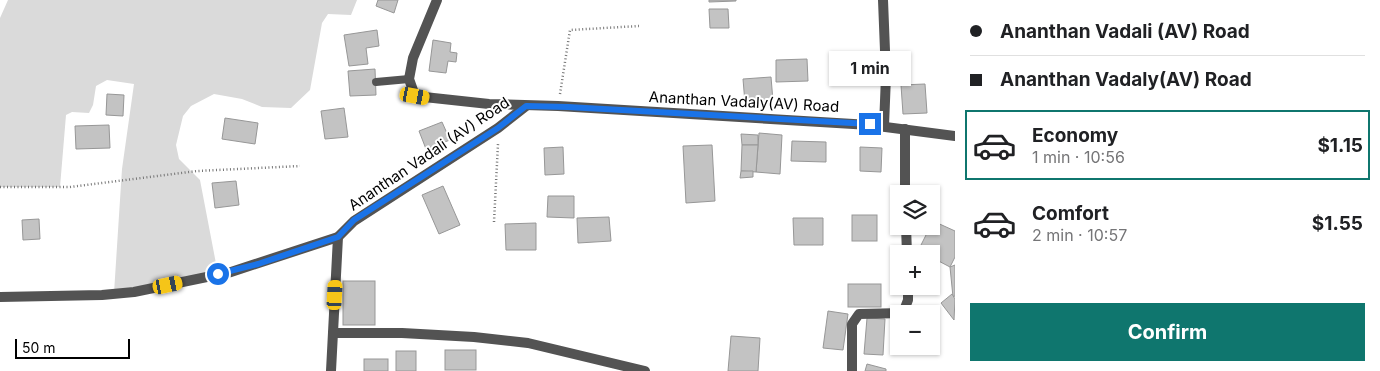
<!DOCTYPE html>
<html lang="en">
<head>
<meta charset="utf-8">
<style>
  body { margin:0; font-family:Inter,sans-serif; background:#f6f6f6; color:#202124; height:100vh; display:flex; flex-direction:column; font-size:19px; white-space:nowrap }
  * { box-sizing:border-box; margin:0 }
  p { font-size:16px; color:#757577 }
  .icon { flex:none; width:28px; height:28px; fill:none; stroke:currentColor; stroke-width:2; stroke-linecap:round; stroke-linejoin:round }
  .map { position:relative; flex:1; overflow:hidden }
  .side { display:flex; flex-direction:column; background:#fff; width:425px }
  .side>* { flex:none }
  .top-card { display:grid; align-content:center; height:110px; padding:0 15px; background:#fff }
  .tools { position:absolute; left:890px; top:185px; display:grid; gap:10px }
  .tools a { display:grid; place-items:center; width:50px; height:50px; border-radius:0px; background:#fff; box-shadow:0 1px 4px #0004; font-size:25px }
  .scale { position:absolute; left:15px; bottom:12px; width:115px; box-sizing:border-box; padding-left:5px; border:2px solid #000; border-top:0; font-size:14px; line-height:18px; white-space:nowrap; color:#000; -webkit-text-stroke:4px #fff; paint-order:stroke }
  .end { position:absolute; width:22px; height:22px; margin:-11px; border:6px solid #1a73e8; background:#fff; box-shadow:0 0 0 2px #fff }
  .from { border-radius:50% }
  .bubble { position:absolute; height:35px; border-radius:0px; background:#fff; box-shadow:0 1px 4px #0004; font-size:16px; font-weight:700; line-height:35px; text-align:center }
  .car { position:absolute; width:15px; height:30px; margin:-15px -8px; border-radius:6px; box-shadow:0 0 4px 1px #0007; background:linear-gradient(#f5c518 24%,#345 0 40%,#f5c518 0 76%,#345 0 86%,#f5c518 0) }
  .top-card b { display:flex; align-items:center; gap:18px; height:48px; font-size:19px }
  .top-card b+b { border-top:1px solid #e0e0e0 }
  .top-card i { width:12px; height:12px; background:#202124 }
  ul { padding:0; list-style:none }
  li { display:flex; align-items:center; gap:15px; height:70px; margin:0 10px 8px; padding:0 5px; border:2px solid transparent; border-radius:0px }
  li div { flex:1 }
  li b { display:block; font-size:19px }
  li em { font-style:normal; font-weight:700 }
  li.on { border-color:#0f766e }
  li>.icon { width:45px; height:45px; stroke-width:1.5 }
  .button { display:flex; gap:10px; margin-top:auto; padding:10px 15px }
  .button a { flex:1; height:58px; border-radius:0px; background:#0f766e; color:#fff; font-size:20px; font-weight:700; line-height:58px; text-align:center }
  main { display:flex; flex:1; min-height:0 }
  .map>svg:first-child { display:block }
</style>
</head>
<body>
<main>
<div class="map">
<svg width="955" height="371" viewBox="0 0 955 371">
  <rect width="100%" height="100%" fill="#fff"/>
  <path fill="#dadada" d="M8,0H357L351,15L328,14L322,23L310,90L291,108L262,107L242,99L214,94L191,106L183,116L176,145L179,159L200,180L218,274L114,293L122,169L134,84L107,80L96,86L93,105L89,113L72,112L66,115L60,187H0V18Z"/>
  <g fill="#c3c3c3" stroke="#979797">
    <path d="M378,0H398L394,13L376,6Z"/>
    <path d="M709,0H736V1L709,2Z"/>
    <path d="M709,9H728L729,28H710Z"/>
    <path d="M377,30L379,46L366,48L368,64L349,66L344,35Z"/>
    <path d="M433,40L451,43L450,52L457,53L456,62L448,61L446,73L429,71Z"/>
    <path d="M807,59L808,81L776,82V60Z"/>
    <path d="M375,69L376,95L350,96L348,71Z"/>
    <path d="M771,77L773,101L745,103L743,79Z"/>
    <path d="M925,84L927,113L903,114L901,85Z"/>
    <path d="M107,94L124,95L123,116L106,115Z"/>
    <path d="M344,108L348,137L325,139L321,111Z"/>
    <path d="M225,118L258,123L255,144L222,139Z"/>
    <path d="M442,122L450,140L426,149L419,131Z"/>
    <path d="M109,125L110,148L76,149L75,126Z"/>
    <path d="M759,133L782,135L780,174L756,172Z"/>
    <path d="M741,134L758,135V145H742Z"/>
    <path d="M792,141L826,142V162L791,161Z"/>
    <path d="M712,145L715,201L686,203L683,146Z"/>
    <path d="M742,145H758L756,172L741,171Z"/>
    <path d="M563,147L564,174L545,175L544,148Z"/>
    <path d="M860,147L882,148L881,172L860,171Z"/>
    <path d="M741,171H753V177L740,178Z"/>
    <path d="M236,181L239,205L215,208L212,183Z"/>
    <path d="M443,186L460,225L439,234L422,195Z"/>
    <path d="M548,196H574V218L547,217Z"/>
    <rect x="852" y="215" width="25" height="26"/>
    <path d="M609,217L611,241L578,243L577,218Z"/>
    <path d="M793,218H823V245H794Z"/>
    <path d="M39,219L40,239L23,240L22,220Z"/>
    <path d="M933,221L955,231V257L950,267L931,257V254H924L918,251Z"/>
    <path d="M536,223V250H506L505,224Z"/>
    <path d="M955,265V296L953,297L950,267Z"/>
    <rect x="343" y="281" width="32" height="44"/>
    <rect x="848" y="284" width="33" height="23"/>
    <path d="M952,294L955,299L954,320L941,303Z"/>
    <path d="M828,311L848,314L843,350L823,348Z"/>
    <path d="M867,318L885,319L883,355L864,354Z"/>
    <path d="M731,336L760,338L758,371H728Z"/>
    <rect x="445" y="350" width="31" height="20"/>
    <rect x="396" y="351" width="20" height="20"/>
    <rect x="364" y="359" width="24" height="12"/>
    <path d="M867,364L886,369V371H865Z"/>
  </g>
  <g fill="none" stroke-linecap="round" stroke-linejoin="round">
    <g stroke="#757575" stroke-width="2.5" stroke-dasharray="1 2.5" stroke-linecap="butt">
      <path d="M560,94L570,30L639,26"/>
      <path d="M0,187H70L197,171L300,166"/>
      <path d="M494,222L498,144"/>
    </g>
    <path stroke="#535353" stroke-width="8" d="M376,82L409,79"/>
    <g stroke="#535353" stroke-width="10">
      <path d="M437,0L413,58L409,79L415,96L489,104L558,106L870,125L955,136"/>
      <path d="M883,0L886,76L884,126"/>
      <path d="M905,194V129"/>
      <path d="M906,226L907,254"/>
      <path d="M0,297L102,295L134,292L231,272L338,237L354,221L498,128L526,106"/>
      <path d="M333,333H402L474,337L528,343L645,371"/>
      <path d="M331,371L338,237"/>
      <path d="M852,371V324L859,314L903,313L908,300V286"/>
    </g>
  </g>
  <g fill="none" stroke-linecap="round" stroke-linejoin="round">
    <path stroke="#1a73e8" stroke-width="6" d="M218,274L258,264L338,237L354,220L498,128L526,106L568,107L870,124"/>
  </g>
  <g text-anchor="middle" stroke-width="4" stroke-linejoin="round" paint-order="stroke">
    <g font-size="15" fill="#000" stroke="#fff">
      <text transform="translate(744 102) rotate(3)" y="5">Ananthan Vadaly(AV) Road</text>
      <text transform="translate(429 154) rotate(-34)" y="5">Ananthan Vadali (AV) Road</text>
    </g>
  </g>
</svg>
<div class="tools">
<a><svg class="icon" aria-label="layers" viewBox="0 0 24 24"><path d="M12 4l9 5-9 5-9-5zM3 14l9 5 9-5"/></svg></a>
<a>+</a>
<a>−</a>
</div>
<div class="scale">50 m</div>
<i class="end from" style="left:218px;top:274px"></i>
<i class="end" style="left:870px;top:124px"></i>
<div class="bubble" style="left:829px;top:51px;width:82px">1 min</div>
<i class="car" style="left:415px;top:96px;rotate:100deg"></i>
<i class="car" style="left:168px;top:285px;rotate:78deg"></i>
<i class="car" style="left:335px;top:295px;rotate:3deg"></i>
</div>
<section class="side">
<div class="top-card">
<b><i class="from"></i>Ananthan Vadali (AV) Road</b>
<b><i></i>Ananthan Vadaly(AV) Road</b>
</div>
<ul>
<li class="on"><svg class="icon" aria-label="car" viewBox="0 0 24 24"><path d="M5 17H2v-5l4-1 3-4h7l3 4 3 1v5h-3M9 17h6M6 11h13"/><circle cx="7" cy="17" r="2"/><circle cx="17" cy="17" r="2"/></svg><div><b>Economy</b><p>1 min · 10:56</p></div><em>$1.15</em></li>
<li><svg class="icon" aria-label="car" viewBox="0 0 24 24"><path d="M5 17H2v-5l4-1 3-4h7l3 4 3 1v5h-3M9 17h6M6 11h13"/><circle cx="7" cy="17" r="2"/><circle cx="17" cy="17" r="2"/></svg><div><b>Comfort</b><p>2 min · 10:57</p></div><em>$1.55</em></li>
</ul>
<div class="button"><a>Confirm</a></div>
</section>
</main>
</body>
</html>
